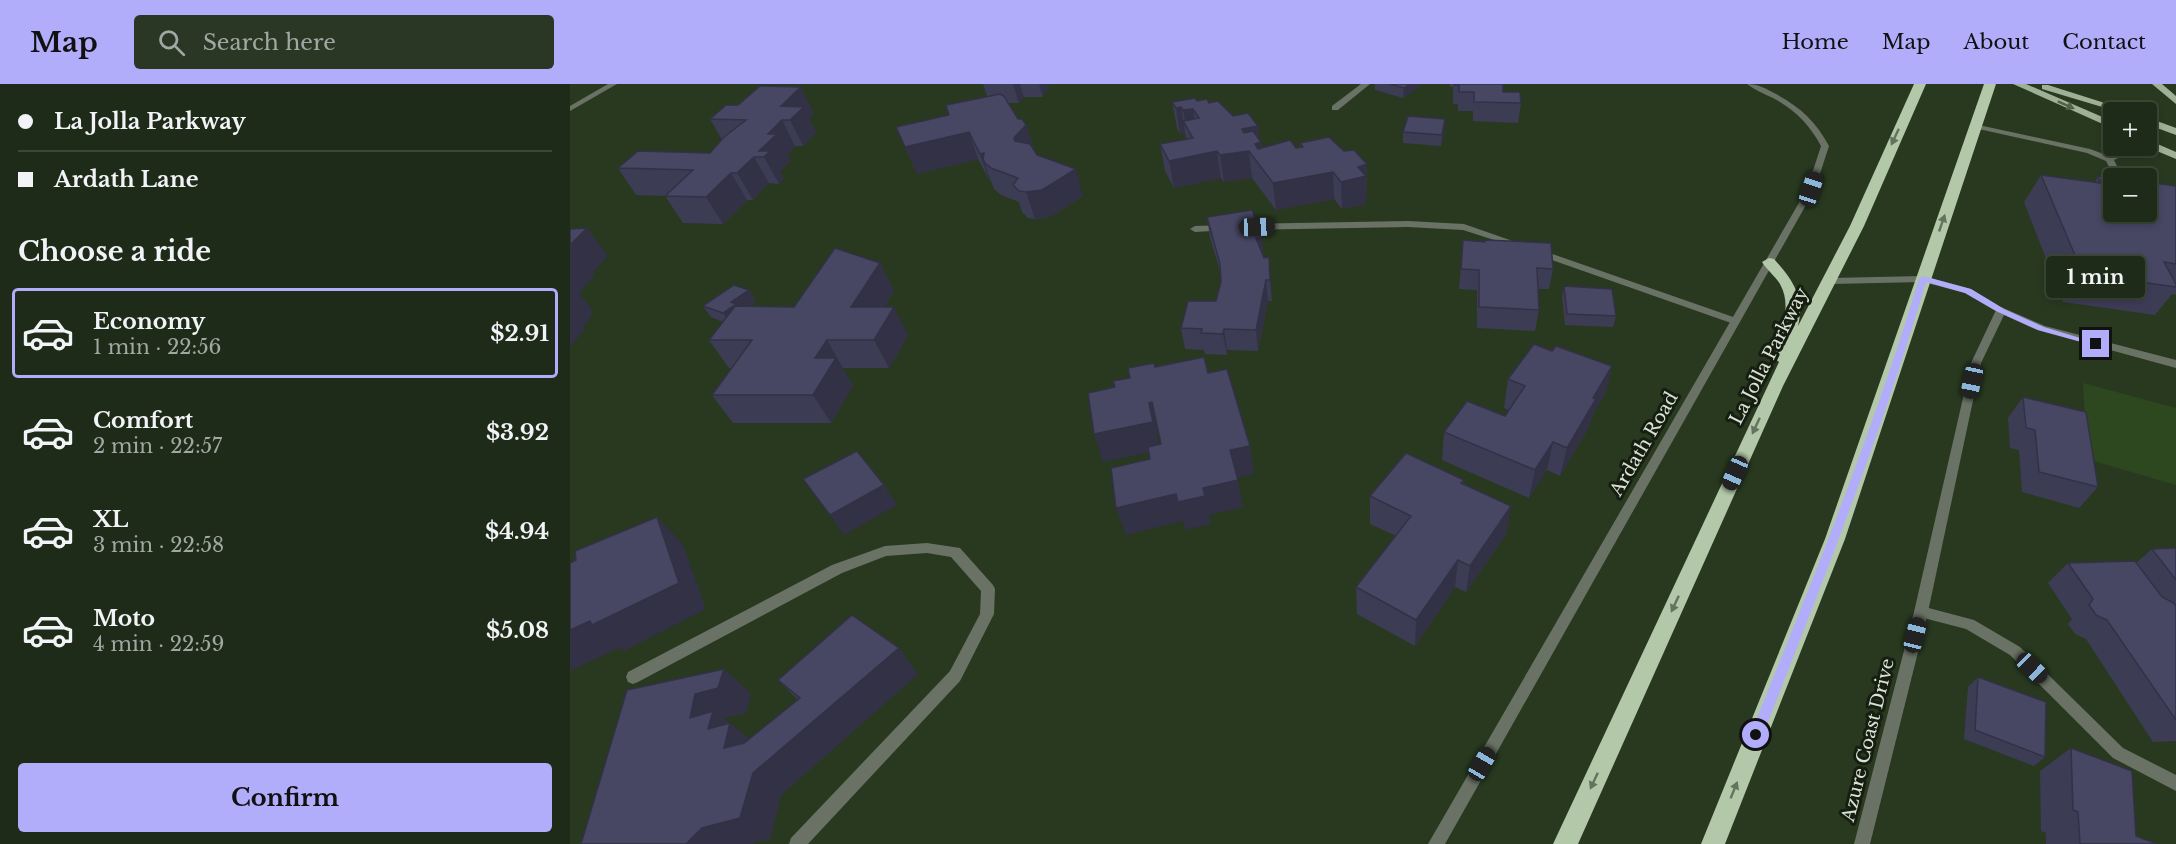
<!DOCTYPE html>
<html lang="en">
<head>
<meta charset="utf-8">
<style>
  body { margin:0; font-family:"Libre Baskerville",serif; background:#2b3725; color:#f1f3f6; height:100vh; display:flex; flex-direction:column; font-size:22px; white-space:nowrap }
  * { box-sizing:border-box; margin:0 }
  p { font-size:20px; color:#a1a7a2 }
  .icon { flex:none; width:33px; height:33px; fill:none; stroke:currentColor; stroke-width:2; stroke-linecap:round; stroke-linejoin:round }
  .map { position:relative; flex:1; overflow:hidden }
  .panel { display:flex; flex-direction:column; background:#1e2b18; width:570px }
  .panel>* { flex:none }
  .guide { display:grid; align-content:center; height:132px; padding:0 18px; background:#1e2b18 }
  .controls { position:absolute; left:1533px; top:18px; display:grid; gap:12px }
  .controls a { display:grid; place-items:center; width:54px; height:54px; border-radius:6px; background:#1e2b18; box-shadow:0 3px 9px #0003,0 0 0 2px #3c4737; font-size:30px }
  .end { position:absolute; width:27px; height:27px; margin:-14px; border:8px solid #b1adfa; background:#111; box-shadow:0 0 0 3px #111 }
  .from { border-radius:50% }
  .bubble { position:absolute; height:42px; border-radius:6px; background:#1e2b18; box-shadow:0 3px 9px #0003,0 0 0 2px #3c4737; font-size:20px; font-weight:700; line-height:42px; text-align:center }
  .car { position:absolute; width:18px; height:36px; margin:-18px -9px; border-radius:8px; box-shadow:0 0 4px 2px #0007; background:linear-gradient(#222 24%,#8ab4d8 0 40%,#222 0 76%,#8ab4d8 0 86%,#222 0) }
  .guide b { display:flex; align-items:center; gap:21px; height:57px; font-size:22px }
  .guide b+b { border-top:2px solid #3c4737 }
  .guide i { width:15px; height:15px; background:#f1f3f6 }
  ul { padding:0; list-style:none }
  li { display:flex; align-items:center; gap:18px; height:90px; margin:0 12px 9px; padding:0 6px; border:3px solid transparent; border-radius:6px }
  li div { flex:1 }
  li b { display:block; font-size:22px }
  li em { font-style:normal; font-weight:700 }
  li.active { border-color:#b1adfa }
  li>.icon { width:54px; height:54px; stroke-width:1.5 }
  h2 { padding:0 18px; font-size:27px; line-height:72px }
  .primary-button { display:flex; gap:12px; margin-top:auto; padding:12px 18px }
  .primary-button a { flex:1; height:69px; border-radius:6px; background:#b1adfa; color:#111; font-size:24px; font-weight:700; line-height:69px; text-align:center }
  header { display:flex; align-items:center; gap:36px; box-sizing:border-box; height:84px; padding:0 30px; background:#b1adfa; color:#111 }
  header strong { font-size:28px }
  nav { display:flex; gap:33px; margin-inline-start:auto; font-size:21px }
  .search { width:420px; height:54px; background:#2b3725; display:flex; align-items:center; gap:15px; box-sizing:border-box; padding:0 21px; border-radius:6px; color:#a1a7a2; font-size:22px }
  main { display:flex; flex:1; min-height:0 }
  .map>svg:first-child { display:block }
</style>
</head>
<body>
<header>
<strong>Map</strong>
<div class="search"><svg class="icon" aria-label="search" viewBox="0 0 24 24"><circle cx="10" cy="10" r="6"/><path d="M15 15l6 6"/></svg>Search here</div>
<nav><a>Home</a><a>Map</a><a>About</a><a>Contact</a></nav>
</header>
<main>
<section class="panel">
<div class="guide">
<b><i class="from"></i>La Jolla Parkway</b>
<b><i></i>Ardath Lane</b>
</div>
<h2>Choose a ride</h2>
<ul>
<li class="active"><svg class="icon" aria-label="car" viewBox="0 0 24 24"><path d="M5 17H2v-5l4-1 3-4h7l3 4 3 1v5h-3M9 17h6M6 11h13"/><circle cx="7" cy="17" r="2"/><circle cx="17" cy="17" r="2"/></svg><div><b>Economy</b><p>1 min · 22:56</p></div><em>$2.91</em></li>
<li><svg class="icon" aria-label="car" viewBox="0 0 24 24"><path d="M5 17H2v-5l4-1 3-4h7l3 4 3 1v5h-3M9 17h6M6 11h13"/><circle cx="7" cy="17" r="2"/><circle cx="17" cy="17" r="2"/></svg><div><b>Comfort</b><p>2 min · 22:57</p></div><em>$3.92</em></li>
<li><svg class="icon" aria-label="car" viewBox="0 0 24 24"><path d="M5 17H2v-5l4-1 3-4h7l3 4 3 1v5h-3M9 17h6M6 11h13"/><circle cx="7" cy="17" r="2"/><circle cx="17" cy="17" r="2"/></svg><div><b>XL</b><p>3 min · 22:58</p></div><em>$4.94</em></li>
<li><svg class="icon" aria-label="car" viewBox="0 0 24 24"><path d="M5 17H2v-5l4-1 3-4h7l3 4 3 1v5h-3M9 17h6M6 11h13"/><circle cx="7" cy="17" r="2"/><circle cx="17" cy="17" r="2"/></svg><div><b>Moto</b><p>4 min · 22:59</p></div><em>$5.08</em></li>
</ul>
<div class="primary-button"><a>Confirm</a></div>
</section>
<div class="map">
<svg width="1606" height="760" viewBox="0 0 1606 760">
  <rect width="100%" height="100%" fill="#283920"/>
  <path fill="#2d481e" d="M1513,299L1606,324V401L1517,375Z"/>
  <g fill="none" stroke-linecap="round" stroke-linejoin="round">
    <g fill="#6a7266" fill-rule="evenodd">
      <path d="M791,0H800L768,26H762V22Z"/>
      <path d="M1404,40L1520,65L1539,72L1565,62H1575L1544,76L1553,94H1545L1536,77L1517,69L1404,44Z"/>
      <path d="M838,137L894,140L954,161L949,164L946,163L893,146L838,143L672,146L667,143L672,140Z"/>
      <path d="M655,141L660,144L658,146L625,148L620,145L625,142Z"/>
      <path d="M968,165L1169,235L1170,237L1169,239H1161L965,170V166Z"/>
      <path d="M1353,192L1401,205L1436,226L1431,229L1427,228L1395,209L1353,198L1261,200L1256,197L1261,194Z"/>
      <path d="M357,459L390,464L423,501L425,505L424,530L390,597L238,760H219L221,754L380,587L410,530L411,507L381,473L357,469L316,472L272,489L68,598L63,600L58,598L56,593L58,588L262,481L315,462Z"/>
      <path d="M1351,522L1404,536L1450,563L1553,664L1606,691V707L1543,674L1440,571L1396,545L1346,532L1344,528L1346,524Z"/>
    </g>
    <path fill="#6a7266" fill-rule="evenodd" d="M1177,0C1188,0 1195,4 1204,9C1229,22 1246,37 1259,62L1245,105L875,760H858L1237,105L1251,62C1239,40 1225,26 1203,14C1194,10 1185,6 1177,0Z"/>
    <g fill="#6a7266" fill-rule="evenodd">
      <path d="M38,0H47L0,27V22Z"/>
      <path d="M1431,223L1475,242L1606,276V284L1467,246L1434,231L1411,279L1358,528L1300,760H1284L1344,528L1401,279L1426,226Z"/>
    </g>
    <g fill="#9eb096" fill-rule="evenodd">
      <path d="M1443,0H1456L1544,38V45Z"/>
      <path d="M1582,0H1592L1606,12V20Z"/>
      <path d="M1472,1H1478L1563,28H1549L1472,5Z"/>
      <path d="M1576,33L1606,44V51L1576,40Z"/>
      <path d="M1576,55L1606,68V75L1575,62Z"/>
    </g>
    <g fill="#b3c8a9" fill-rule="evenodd">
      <path d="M1344,0H1356L1294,142L1213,302L1008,760H983L1209,278L1204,274C1210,251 1223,223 1210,200C1205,192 1197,186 1192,178L1199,174L1204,175C1223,196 1235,213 1228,242L1280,142Z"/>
      <path d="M1414,0H1426L1275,455L1155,760H1131L1255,455Z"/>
    </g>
  </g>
  <g fill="#3d3c55">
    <path d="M413,0H480L473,13H454L449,19H438L448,35L456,41L463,63L467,71L513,112L480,133L465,135L458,134L452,128L449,118L431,111L424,105L421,97H420L408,75L347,90L326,43L379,31L420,12H417Z"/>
    <path d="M805,0H849V3L833,14L805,6Z"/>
    <path d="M880,0H933V8L951,19L948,39L903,37V27H888V20H883V3H880Z"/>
    <path d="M627,17L639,19L663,32L688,42L689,55L691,58L692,64H726L730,63V59L774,67L797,80L796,120L772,125L764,115L706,126L682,94L654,98L651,94L604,104L595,87L590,60L616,55L615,49L610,50L607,44L602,18Z"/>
    <path d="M244,29L239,34L246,49L233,62H225L218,70L221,76L210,87L214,94L209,100L199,99L183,116H177L153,140L113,139L95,112L66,111L48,84L140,69L152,56L140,35Z"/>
    <path d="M875,35V46L871,62L833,59V48Z"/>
    <path d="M1471,91L1525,98L1528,92L1606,102V211L1602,210L1585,231L1493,218L1454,118Z"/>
    <path d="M637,133L694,174L699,173L702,217H698L688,267L657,266V271L635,270L634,266L615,265L611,244L646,217L651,198V190L640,154Z"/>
    <path d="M893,156L983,185L979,205H968L969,226L965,247L907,244V206L889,205Z"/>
    <path d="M310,179L324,207L314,223L338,251L319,284H273V285L283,302L261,339H163L142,311L161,284H159L139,256L153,238L141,233L133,222L179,206L186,217L179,222L224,223Z"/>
    <path d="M994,202L1046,232L1043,243L995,241L992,213Z"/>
    <path d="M982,267L1042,282L1035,310L1023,330L1019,343L990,392L977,386L959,414L872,376L874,348L935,332L939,326L934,324L938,295Z"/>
    <path d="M1453,313L1528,403L1509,424L1452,408L1449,366L1440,364L1438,334Z"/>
    <path d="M894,396L893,400L941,422L936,450L896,508L885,503L845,562L787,530L786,503L826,452L800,440V412Z"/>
    <path d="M1606,464V657L1583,658L1516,555L1505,550L1498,540L1502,535L1478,499L1498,479H1566L1582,465Z"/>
    <path d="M154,585L181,610L176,629L154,634V636L179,655L228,616L208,596L348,590L211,711L200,755L180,760H11Z"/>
    <path d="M1408,593L1475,673L1464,682L1394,655L1398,603Z"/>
    <path d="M1501,664L1566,752L1587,760H1476V749L1471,747L1470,687Z"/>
  </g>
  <g fill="#323145">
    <path d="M443,0H450L454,13L449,19Z"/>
    <path d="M469,0H480L473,13Z"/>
    <path d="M840,0H849V3L833,14L834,4Z"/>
    <path d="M231,3L244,29L239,34L246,49L233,62L220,36L211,22Z"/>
    <path d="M611,23L615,49L610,50L606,24Z"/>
    <path d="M623,25L627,51L616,42L613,26Z"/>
    <path d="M875,35V46L871,62L872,51Z"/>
    <path d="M212,36L225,62L218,70L221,76L210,87L214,94L209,100L194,73L189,67L198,50Z"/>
    <path d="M456,41L464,67L453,81L444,54Z"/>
    <path d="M688,42L689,59L691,58L694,85L679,67L682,94L654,98L650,71L672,45Z"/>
    <path d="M399,48L408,75L347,90L335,63Z"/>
    <path d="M647,67L651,94L604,104L599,77Z"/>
    <path d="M414,69L413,75L421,97H420L410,70Z"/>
    <path d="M184,73L199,99L183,116L167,89Z"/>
    <path d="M797,80L796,120L772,125L771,98L788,83Z"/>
    <path d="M506,85L513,112L480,133L465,135L456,108Z"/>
    <path d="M763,88L764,115L706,126L703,99Z"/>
    <path d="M161,89L177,116L153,140L136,113Z"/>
    <path d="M17,144L38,172L23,188L25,191L9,209L24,228L19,233L21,236L12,242L15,245L0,263V161Z"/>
    <path d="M692,153L694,173L686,154Z"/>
    <path d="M699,173L701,194L702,217L700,196Z"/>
    <path d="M310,179L324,207L297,251L281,223Z"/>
    <path d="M696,196L698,217L688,267L686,246Z"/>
    <path d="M179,206L186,217L171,227L160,240L153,229L161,218Z"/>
    <path d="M324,223L338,251L319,284L304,256Z"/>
    <path d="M654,245L657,266V271L653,250Z"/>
    <path d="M257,256L283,302L261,339L243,311L245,274Z"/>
    <path d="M1042,282L1035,310L1023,330L1019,343L990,392L997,364L1023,314Z"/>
    <path d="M582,318L589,346L586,347L590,366L533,378L524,350L579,319Z"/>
    <path d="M983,358L977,386L959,414L965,386Z"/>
    <path d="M680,362L684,390L665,394L660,366Z"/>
    <path d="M668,396L673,423L639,431L641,440L615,446L613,437L556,451L546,424Z"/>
    <path d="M314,401L327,421L274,451L260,431Z"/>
    <path d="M941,422L936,450L896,508L900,482Z"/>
    <path d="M87,433L113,460L136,525L54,567L49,564L0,587V546Z"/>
    <path d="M888,476L885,503L845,562L846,536Z"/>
    <path d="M329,564L348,590L211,711L200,755L180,760H116L132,744L183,689Z"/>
    <path d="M154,585L181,610L176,629L154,634V636L159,641L160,639L188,662L154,664L120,634L125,610Z"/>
  </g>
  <g fill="#474663" stroke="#323145" stroke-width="1.5">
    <path d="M819,0H840L834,4Z"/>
    <path d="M884,0H933V8H950L951,19L904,18V8H889V1H884Z"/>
    <path d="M190,2L231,3L211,22L234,23L220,36H212L198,50H207L189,67H200L194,73H184L167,89H161L136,113L95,112L123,86L48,84L68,67L140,69L154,53L176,36L140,35L156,21H168Z"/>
    <path d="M430,10L434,12L448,35H452L456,41L444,54L445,57L460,60L467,71L506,85L472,106L456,108L449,107L443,101L448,94L421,84L415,79L413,75L414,69L410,70L399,48L335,63L326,43L379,31L376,21Z"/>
    <path d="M625,14L627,17L637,15L639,19L648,17L663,32L678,29L688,42L672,45L674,49L683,47L691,58L685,60L688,65L720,56L726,64L733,63L730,59L759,53L774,67L784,66L797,80L788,83L796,92L771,98L763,88L703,99L679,67L650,71L647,67L599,77L590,60L623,54L613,37L629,34L623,25L613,26L611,23L606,24L602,18Z"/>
    <path d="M838,32L875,35L872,51L833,48Z"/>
    <path d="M1471,91L1531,99L1528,92L1545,94H1544V128H1576V98L1606,102V180L1594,178L1606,200V203L1513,190Z"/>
    <path d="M682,126L692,153L686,154L694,174L699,173L700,196H696L686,246L654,245L653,250L631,249L632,245L611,244L618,217H646L651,198L650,180L637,133Z"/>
    <path d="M17,144L0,161V145Z"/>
    <path d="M893,156L915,158V156L981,159L983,185L967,184L969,226L909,223V186L891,185Z"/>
    <path d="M265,164L310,179L281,223H324L304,256H257L245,274H266L243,311H142L182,256H139L165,222L224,223Z"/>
    <path d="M164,201L179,206L161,218L166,220L153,229L133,222Z"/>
    <path d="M994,202L1042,205L1046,232L997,230Z"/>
    <path d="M964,260L982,267L986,262L1042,282L1023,314L1026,315L997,364L983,358L965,386L874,348L897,317L935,332L955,302L938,295Z"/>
    <path d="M634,273L638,289L657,285L680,362L660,366L668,396L633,404L635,412L608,418L606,410L546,424L541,384L580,375L578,363L591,360L582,318L579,319L583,338L524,350L518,309L545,303L543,297L560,294L558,284L584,279L585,283Z"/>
    <path d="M1453,313L1516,328L1528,403L1469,388L1465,346L1456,344Z"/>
    <path d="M287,367L314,401L260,431L233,395Z"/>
    <path d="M836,369L894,396L891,399L941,422L900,482L888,476L846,536L786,503L841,432L800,412Z"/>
    <path d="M87,433L109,499L22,541L20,537L0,546V479L6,476L5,467Z"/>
    <path d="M1606,464V496L1582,465Z"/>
    <path d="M1565,477L1592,513L1604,519L1606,522V636L1537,536L1526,531L1519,521L1523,515L1498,479Z"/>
    <path d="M282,531L329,564L183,689L170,734L132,744L116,760H11L57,606L154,585L148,604L125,610L120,634L143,627L138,645L160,639L154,664L174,659L230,614L208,596Z"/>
    <path d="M1408,593L1476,618L1475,673L1405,646Z"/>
    <path d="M1501,664L1562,687L1566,752L1587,760H1510L1508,728L1503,726Z"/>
  </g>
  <defs><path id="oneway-solid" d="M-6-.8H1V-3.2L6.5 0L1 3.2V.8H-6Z" transform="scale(1.5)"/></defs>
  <use fill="#53604d" href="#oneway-solid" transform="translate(1496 21) rotate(24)"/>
  <g fill="#64735e">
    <use href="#oneway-solid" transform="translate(1325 53) rotate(115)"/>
    <use href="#oneway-solid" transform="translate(1372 139) rotate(-71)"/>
    <use href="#oneway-solid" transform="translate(1186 342) rotate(115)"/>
    <use href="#oneway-solid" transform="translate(1105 520) rotate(115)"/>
    <use href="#oneway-solid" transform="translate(1024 697) rotate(115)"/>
    <use href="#oneway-solid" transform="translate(1164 706) rotate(-68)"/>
  </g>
  <path fill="#b1adfa" d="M1353,192L1401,205L1434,225L1474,243L1530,260L1526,262L1468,246L1428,228L1395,209L1356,198C1311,352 1251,502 1193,651L1186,657L1180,651C1241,501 1302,350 1349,195Z"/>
  <g text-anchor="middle" stroke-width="6" stroke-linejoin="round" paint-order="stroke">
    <g font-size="18" fill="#d8e3d3" stroke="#161e12">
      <text transform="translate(1199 272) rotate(-63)" y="6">La Jolla Parkway</text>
      <text transform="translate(1074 360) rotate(-60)" y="6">Ardath Road</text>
      <text transform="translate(1298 656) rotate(-76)" y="6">Azure Coast Drive</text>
    </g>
  </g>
</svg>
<div class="controls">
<a>+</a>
<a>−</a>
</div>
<i class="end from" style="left:1186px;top:651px"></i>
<i class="end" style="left:1526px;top:260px"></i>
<div class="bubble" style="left:1476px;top:172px;width:99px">1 min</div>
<i class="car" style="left:1241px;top:105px;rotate:18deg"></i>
<i class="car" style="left:687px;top:143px;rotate:88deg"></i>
<i class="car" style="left:1402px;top:297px;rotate:192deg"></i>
<i class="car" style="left:1165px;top:389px;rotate:204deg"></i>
<i class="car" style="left:1345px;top:551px;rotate:14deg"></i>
<i class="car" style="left:1462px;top:584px;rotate:134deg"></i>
<i class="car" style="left:912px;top:680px;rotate:30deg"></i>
</div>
</main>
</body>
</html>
